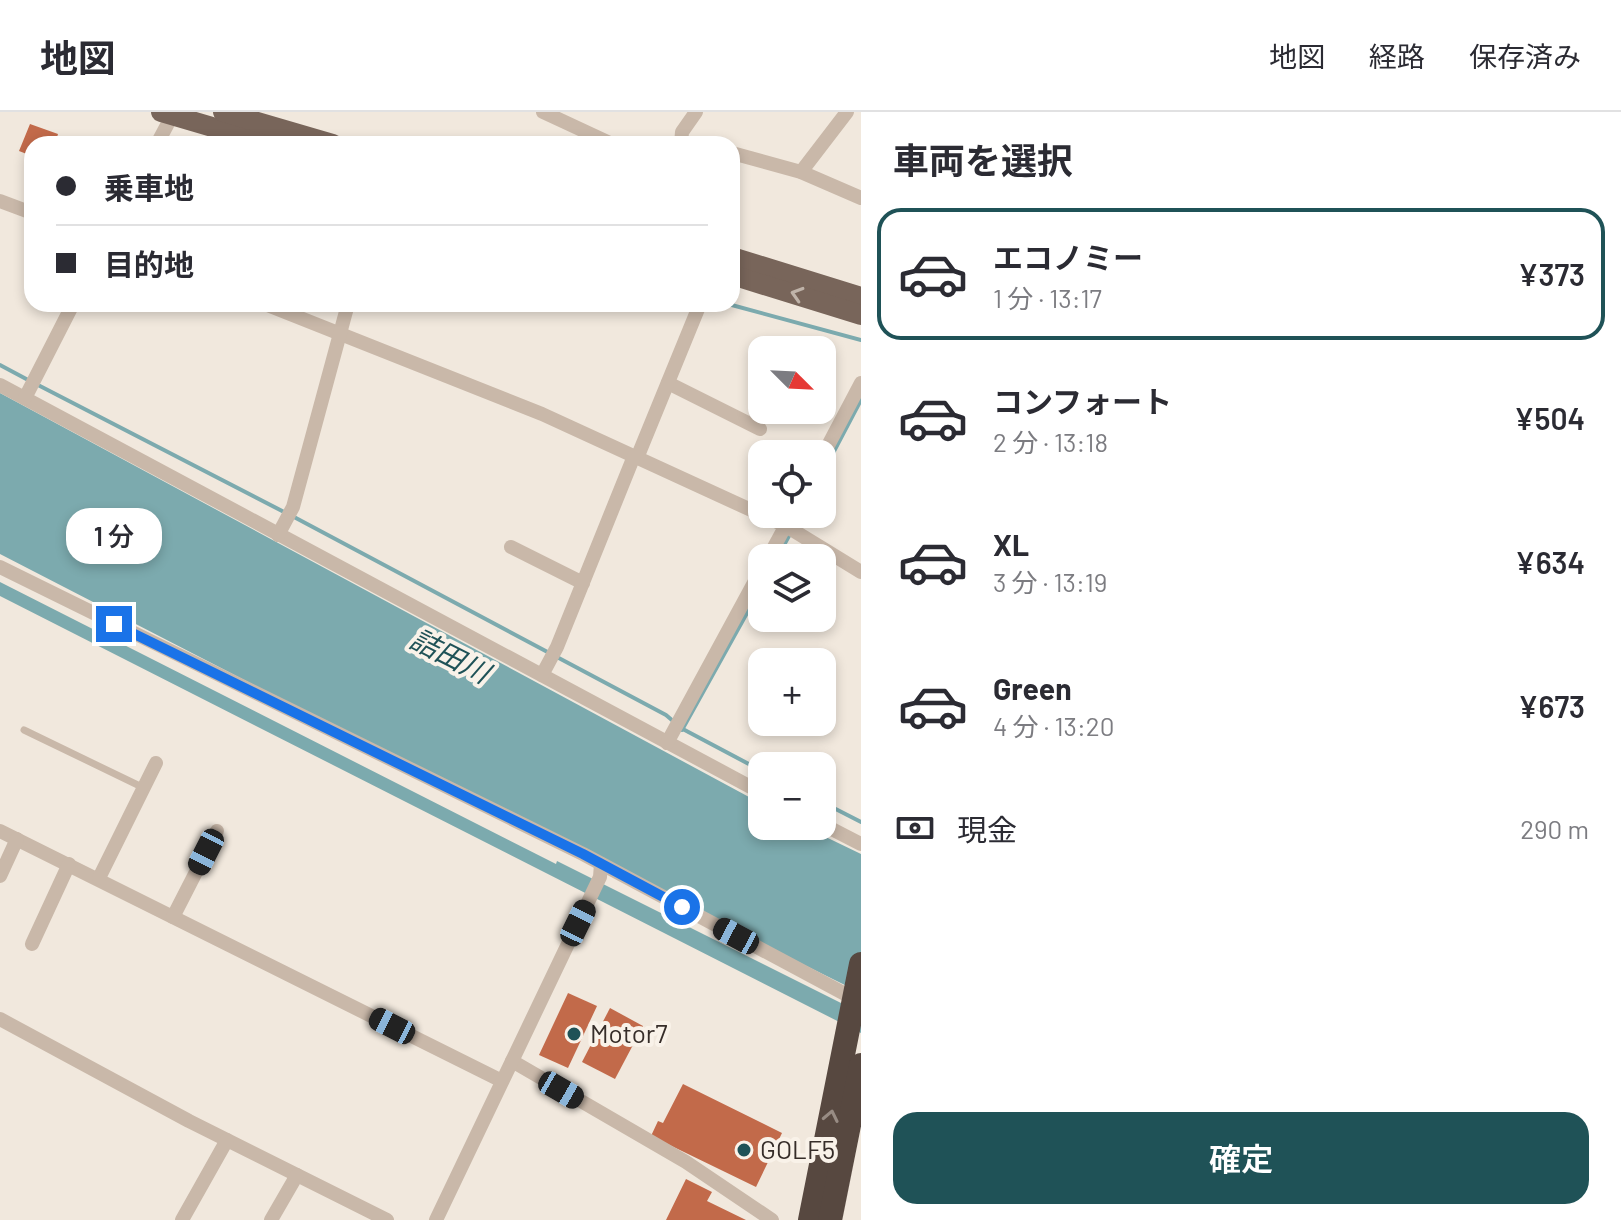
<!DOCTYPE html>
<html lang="ja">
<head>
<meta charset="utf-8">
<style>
  body { margin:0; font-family:Barlow,"Noto Sans JP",sans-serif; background:#f7f7f7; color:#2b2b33; height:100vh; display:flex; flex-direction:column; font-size:30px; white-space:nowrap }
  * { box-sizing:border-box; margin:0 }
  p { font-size:26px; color:#7c7c81 }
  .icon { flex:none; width:44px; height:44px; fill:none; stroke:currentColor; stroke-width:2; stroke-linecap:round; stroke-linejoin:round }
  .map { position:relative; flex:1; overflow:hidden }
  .panel { display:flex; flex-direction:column; background:#fff; width:760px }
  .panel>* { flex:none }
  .hud { position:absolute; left:24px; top:24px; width:716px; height:176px; border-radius:24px; box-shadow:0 4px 12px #0003; display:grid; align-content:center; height:176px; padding:0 32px; background:#fff }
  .needle { width:52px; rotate:114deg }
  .buttons { position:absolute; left:748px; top:224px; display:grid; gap:16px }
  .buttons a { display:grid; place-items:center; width:88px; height:88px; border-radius:16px; background:#fff; box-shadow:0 4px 12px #0003; font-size:40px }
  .end { position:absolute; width:36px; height:36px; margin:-18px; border:10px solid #1a73e8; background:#fff; box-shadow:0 0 0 4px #fff }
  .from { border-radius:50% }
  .bubble { position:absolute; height:56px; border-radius:24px; background:#fff; box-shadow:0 4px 12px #0003; font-size:26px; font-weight:600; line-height:56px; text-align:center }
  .car { position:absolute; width:24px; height:48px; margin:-24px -12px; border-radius:10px; box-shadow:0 0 6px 2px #0007; background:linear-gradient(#222 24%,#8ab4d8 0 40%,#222 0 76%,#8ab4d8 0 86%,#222 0) }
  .hud b { display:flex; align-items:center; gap:28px; height:76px; font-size:30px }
  .hud b+b { border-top:2px solid #e1e1e2 }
  .hud i { width:20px; height:20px; background:#2b2b33 }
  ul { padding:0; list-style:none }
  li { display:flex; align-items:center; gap:24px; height:132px; margin:0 16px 12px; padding:0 16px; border:4px solid transparent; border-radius:24px }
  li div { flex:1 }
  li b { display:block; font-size:30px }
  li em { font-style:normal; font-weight:600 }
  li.selected { border-color:#1f5257 }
  li>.icon { width:72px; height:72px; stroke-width:1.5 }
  h2 { padding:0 32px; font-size:36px; line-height:96px }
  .pay { display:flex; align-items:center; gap:20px; height:88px; padding:0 32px; font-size:30px }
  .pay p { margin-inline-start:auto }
  .cta { display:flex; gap:16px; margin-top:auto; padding:16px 32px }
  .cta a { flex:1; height:92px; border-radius:24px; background:#1f5257; color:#fff; font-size:32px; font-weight:600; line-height:92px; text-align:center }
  header { display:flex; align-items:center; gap:48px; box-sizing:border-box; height:112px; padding:0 40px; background:#fff; border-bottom:2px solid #e1e1e2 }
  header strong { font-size:38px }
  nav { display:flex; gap:44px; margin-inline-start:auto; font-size:28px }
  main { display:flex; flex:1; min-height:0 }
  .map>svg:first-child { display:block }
</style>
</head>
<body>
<header>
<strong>地図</strong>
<nav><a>地図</a><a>経路</a><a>保存済み</a></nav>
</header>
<main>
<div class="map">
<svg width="861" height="1108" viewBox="0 0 861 1108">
  <rect width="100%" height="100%" fill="#f1e8dd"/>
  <g fill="#7caaae">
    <path d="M0,281L762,692V714H803L861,742V881L601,752L0,442Z"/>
    <path d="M0,470L556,752L557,749L861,901V921L0,484Z"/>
  </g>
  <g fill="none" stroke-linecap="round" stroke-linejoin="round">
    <g stroke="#7caaae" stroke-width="4">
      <path d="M172,27L188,32"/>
      <path d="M728,192L861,228"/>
      <path d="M0,253L30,269"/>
      <path d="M38,273L286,401"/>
      <path d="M822,362L861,288"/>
      <path d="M294,405L666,603L673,609"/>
      <path d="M794,414L801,402"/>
      <path d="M777,446L790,422"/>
      <path d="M679,615L762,659"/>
      <path d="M682,618L762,474"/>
      <path d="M822,690L861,710"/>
    </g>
  </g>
  <g fill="#c26a4a">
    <path d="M30,12L58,22L55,32H32V44L19,39Z"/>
    <path d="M568,881L597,894L568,956L539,943Z"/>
    <path d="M610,896L643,914L615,967L582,950Z"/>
    <path d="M683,972L782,1021L756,1075L651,1024L658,1009L663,1011Z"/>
    <path d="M686,1067L712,1080L707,1089L746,1108H666Z"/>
  </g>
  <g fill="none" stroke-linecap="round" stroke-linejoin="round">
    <path stroke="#c9b8a9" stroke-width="7" d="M24,618L144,676"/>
    <g stroke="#c9b8a9" stroke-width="14">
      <path d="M543,0L612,32"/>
      <path d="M157,32L174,0"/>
      <path d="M681,32L682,20L696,0"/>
      <path d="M732,41L801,60L861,86"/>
      <path d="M801,60L847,0"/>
      <path d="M0,89L32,101"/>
      <path d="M265,192L542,302L786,414L861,460"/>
      <path d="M668,271L760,317"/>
      <path d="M0,273L762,681"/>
      <path d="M25,286L73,192"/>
      <path d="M822,345L861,271"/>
      <path d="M637,346L700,192"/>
      <path d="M278,423L293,395L348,192"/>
      <path d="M511,435L583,471"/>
      <path d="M768,446L792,402"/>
      <path d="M0,455L583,742L860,890"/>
      <path d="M542,563L557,535L634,344"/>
      <path d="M667,631L762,456"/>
      <path d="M822,712L861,732"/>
      <path d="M0,719L502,969"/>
      <path d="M0,764L17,727"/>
      <path d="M99,766L156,651"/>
      <path d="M173,805L217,719"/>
      <path d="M32,832L69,752"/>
      <path d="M0,907L189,1009L387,1108"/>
      <path d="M512,949L686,1050L772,1108"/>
      <path d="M182,1108L227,1028"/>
      <path d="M271,1108L297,1063"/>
      <path d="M436,1108L600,765L601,752"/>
    </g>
    <g stroke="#78655a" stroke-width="20">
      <path d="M161,0L270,32"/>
      <path d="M223,0L333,32"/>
      <path d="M732,145L861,185"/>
      <path d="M732,163L861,203"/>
    </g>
    <g stroke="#574840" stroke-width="24">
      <path d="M810,1108L861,852"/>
      <path d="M830,1108L861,953"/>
    </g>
  </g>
  <defs><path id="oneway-chevron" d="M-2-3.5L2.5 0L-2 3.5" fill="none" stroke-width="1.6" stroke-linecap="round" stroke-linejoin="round" transform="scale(2)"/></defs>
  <use stroke="#bfb3a9" href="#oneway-chevron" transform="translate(797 182) rotate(-163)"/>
  <use stroke="#988c84" href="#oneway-chevron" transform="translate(831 1004) rotate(-78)"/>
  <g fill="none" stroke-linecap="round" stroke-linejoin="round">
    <path stroke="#1a73e8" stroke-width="10" d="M114,512L583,742L682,795"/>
  </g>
  <g fill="#1f5257" stroke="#f9f2e9" stroke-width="3">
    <circle cx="574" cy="922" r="8"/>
    <circle cx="744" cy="1038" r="8"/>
  </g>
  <g text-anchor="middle" stroke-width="8" stroke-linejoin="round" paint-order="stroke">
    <g font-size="26" fill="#362d29" stroke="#f9f2e9" text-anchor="start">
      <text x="590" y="931">Motor7</text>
      <text x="760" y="1047">GOLF5</text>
    </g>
    <g font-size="28" font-style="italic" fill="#1f5257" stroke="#f9f2e9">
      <text transform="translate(450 544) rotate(27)" y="10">詰田川</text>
    </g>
  </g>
</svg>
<div class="buttons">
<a><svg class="needle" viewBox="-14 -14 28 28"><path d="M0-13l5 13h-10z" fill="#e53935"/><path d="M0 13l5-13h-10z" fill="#7c7c81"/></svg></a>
<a><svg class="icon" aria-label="locate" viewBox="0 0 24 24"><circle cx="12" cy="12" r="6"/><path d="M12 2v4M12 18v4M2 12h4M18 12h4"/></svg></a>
<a><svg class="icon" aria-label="layers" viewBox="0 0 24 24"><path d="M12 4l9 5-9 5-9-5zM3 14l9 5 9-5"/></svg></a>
<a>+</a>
<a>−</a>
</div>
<i class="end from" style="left:682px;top:795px"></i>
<i class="end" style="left:114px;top:512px"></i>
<div class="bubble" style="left:66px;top:396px;width:96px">1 分</div>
<i class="car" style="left:206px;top:740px;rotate:207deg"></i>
<i class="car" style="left:578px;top:811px;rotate:26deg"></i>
<i class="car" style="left:736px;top:824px;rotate:298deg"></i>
<i class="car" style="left:392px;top:914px;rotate:297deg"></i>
<i class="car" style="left:561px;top:978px;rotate:120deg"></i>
<div class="hud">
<b><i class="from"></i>乗車地</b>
<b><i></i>目的地</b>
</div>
</div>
<section class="panel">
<h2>車両を選択</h2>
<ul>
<li class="selected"><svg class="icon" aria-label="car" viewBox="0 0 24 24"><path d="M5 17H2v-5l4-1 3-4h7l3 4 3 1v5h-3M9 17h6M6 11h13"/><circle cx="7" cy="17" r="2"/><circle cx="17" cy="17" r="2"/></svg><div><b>エコノミー</b><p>1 分 · 13:17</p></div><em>¥373</em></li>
<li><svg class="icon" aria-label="car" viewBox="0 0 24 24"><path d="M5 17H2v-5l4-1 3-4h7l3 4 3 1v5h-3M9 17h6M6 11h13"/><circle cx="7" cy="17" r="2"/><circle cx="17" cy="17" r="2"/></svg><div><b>コンフォート</b><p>2 分 · 13:18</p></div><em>¥504</em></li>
<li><svg class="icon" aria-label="car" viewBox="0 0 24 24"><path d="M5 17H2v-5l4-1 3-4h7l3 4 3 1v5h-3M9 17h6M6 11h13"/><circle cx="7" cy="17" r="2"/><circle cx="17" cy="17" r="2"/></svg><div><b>XL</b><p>3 分 · 13:19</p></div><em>¥634</em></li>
<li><svg class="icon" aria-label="car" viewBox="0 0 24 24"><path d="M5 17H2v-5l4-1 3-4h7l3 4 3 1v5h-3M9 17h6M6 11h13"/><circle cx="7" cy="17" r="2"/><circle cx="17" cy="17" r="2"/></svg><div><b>Green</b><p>4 分 · 13:20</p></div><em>¥673</em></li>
</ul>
<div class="pay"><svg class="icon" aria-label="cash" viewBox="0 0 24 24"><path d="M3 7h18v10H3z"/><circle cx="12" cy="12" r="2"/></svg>現金<p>290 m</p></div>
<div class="cta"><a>確定</a></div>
</section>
</main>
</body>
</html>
